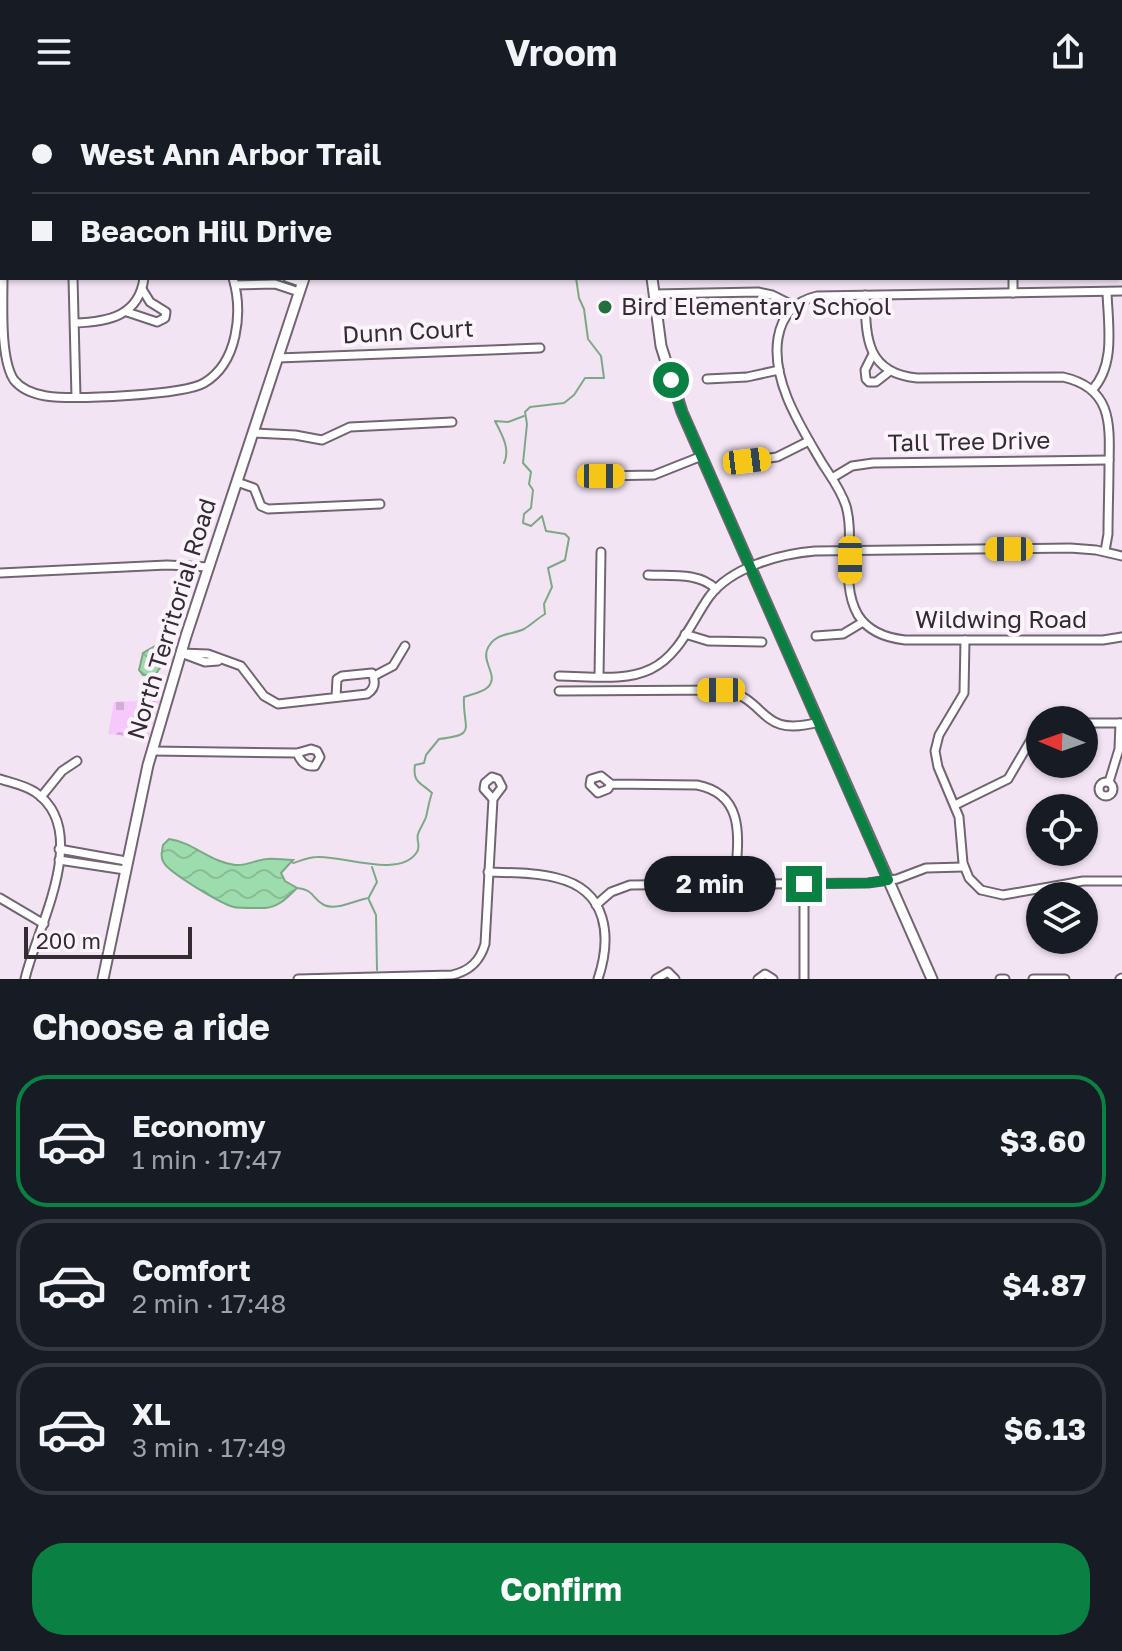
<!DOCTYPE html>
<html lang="en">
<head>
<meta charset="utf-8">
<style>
  body { margin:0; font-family:"Golos Text",sans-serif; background:#20242c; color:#f1f3f6; height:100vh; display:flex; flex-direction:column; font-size:30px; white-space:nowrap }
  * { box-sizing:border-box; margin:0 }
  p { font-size:26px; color:#9ea1a6 }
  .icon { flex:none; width:44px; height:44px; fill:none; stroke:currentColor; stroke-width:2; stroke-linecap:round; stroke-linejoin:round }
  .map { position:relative; height:875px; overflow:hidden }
  .drawer { display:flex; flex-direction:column; background:#171b24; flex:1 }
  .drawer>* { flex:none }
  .banner { position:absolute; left:0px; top:0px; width:1122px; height:176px; box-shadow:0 2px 6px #0004; display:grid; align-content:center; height:176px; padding:0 32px; background:#171b24 }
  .needle { width:52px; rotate:272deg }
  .tools { position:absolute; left:1026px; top:602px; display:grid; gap:16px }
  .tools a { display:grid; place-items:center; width:72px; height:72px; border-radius:50%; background:#171b24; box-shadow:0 2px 6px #0004; font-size:40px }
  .scale { position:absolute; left:24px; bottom:20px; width:168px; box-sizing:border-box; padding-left:8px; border:4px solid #332d33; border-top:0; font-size:22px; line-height:28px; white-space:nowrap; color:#332d33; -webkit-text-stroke:6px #fcf3fd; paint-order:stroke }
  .end { position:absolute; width:36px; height:36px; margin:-18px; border:10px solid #0b8043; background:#fff; box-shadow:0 0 0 4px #fff }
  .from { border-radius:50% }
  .bubble { position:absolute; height:56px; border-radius:28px; background:#171b24; box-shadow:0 2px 6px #0004; font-size:26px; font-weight:700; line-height:56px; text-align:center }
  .car { position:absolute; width:24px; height:48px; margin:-24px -12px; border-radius:10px; box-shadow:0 0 6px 2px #0007; background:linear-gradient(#f5c518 24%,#345 0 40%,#f5c518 0 76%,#345 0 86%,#f5c518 0) }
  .banner b { display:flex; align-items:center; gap:28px; height:76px; font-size:30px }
  .banner b+b { border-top:2px solid #363941 }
  .banner i { width:20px; height:20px; background:#f1f3f6 }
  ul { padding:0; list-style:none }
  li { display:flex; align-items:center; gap:24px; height:132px; margin:0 16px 12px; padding:0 16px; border:4px solid #363941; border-radius:32px }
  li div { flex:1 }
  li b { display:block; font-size:30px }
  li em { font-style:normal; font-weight:700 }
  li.selected { border-color:#0b8043 }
  li>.icon { width:72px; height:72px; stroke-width:1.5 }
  h2 { padding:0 32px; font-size:36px; line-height:96px }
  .cta { display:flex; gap:16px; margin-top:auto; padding:16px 32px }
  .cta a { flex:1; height:92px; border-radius:32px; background:#0b8043; color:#fff; font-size:32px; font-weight:700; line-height:92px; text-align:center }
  header { display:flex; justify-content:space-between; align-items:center; height:104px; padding:0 32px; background:#171b24; font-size:36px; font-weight:700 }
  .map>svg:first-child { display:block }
</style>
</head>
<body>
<header><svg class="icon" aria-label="menu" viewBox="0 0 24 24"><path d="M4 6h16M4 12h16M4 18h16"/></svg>Vroom<svg class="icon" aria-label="share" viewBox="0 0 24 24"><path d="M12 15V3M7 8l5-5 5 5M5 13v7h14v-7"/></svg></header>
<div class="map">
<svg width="1122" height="875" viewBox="0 0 1122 875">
  <defs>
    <pattern id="cemetery-stones" width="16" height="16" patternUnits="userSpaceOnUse" patternTransform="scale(2)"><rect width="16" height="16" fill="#f7c8fb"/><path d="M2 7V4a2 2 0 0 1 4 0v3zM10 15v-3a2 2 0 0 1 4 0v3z" fill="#d4acd8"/></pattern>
    <pattern id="water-waves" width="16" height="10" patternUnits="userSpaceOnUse" patternTransform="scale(2)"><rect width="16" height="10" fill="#9ddcad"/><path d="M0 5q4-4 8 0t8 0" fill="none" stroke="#88bd95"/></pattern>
  </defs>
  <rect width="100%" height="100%" fill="#f3e4f4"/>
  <path fill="url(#cemetery-stones)" d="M160,596L148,634L108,630L114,598Z"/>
  <g fill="url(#water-waves)" stroke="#7da888" stroke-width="2">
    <path d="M162,538L170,540L164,558L155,571H143L139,566L143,549Z"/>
    <path d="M169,735C193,738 210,758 235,761C247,762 255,756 267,755C275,754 284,756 293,756L281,769L285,777L297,784C288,793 279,803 265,804C262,804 236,804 234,803C221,800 170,769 164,759C160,753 162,748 163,741Z"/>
  </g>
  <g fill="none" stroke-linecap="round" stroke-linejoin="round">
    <g stroke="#7da888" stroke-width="2">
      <path d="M533,0V2"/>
      <path d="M504,359C511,345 501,329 495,317L508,318L524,312"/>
      <path d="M293,759C300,757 309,753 317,753C342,751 400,775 417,748C421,742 416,737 418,730C420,724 424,719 426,713C428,705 429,697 432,689C422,679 412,679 415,661L424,659L426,651L439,635C479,631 462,624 464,593C471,590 482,589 488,583C499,572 482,559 487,546C494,528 513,531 524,525C531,521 538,514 545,510L544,500L552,483L548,464L565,456L569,434L565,430L546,427L542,412L531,422L523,419L524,410L531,404L533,386L529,380L531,368L523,359L527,320L525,308L530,303L564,299L574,291L585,274H604L601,252L588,235L584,205L579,194L576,174"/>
      <path d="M297,784C315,786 311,794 324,801C337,807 355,796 369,794"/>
      <path d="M369,793L377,778L372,763"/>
      <path d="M369,796L376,811L377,866"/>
    </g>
    <g stroke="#716572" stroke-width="11">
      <g id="street">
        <path d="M5,0V2"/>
        <path d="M226,2L228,0"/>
        <path d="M1013,2V0"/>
        <path d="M1120,11H1122"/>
        <path d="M1120,100H1122"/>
        <path d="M3,174C3,201 0,255 14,276C22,286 34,290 46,292C73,296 184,291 204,279C238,259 243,208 233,174"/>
        <path d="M73,174L76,293"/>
        <path d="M288,174L303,179"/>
        <path d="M1013,174V189"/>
        <path d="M235,181L275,180L299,188"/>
        <path d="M1122,187L817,192C795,197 782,211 778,234C771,277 801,323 822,359C831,373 841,386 846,402C856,437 839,478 858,511C868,527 887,534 905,536H1103L1122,533"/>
        <path d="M654,190L758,188L772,191L794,202"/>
        <path d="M865,191C866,232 865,269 917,274L1063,273C1112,284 1110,319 1109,361C1109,384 1108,407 1108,430L1105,447"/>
        <path d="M127,208L157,218L165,214L166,208L150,198L142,185"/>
        <path d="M75,219C108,218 139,212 144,174"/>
        <path d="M873,250L865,266L866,275L869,278H876L890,267"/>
        <path d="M278,254L540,244"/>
        <path d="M707,275L747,273L779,266"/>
        <path d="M1092,286C1116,261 1108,220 1107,188"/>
        <path d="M253,329L295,331L322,336L350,323L452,318"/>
        <path d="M747,357L777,353L809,337"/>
        <path d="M601,372L654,371L702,352"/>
        <path d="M832,374L852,362L873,359L1109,356"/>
        <path d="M237,378L254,384L261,402L268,405L380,400"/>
        <path d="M0,469L167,461L209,463"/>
        <path d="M648,471C671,472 699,468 716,485"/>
        <path d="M685,530L708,537L762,538"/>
        <path d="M816,532L843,530L863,518"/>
        <path d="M965,536L964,589L939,631L935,647L938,663L959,713L963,759L969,774L981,786L1003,791L1083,777H1122"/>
        <path d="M181,549L208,550L241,562L264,592L278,600L367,590C375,585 376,578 372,569L342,572L337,575L336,593"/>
        <path d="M181,549L205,558L218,557"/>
        <path d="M374,572L393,562L405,542"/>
        <path d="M559,572C588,572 625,578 651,565C679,552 692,517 709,493C731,463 780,450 815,447L1070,444L1096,446L1122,452"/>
        <path d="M599,572L601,448"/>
        <path d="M559,587L726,586C770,598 759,634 819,618"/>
        <path d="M1084,619H1122"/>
        <path d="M152,647L297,649L311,645L317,647L320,653L315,662C305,663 301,658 297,649"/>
        <path d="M0,675C12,679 24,681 35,688C93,727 36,825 25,875"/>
        <circle cx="1106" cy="685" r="7"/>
        <path d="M1109,678L1119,645L1120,619"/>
        <path d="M611,680L608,685L598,689L590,681L591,675L601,672L611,680L697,681C749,691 737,741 735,780"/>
        <path d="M41,693L62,667L77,657"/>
        <path d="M955,701L1008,675L1032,634L1040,627"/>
        <path d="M59,745L126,757"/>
        <path d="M59,756L125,766"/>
        <path d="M488,768C511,769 535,768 557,774C608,786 612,833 598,875"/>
        <path d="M804,780V875"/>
        <path d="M0,794L44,820"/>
        <path d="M596,801L611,788L630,781L868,779L897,775L926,764L964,763"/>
        <path d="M298,875L452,871C470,867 480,857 485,840L493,695L502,683L498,675L492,673L485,679L484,685L493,695"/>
        <path d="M656,875L668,868L675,875"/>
        <path d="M758,875L765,870L773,875"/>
        <path d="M1000,875H1005"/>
        <path d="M1033,875H1065"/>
        <path d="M1120,875L1122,874"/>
      </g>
    </g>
    <g stroke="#716572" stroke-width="13">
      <g id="secondary">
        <path d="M362,2L363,0"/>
        <path d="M678,2L679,0"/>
        <path d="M652,174L661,242L682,308L932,875"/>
        <path d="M103,875L148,661L186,532L304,174"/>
      </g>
    </g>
    <use href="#street" stroke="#fff" stroke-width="7"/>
    <use href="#secondary" stroke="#fff" stroke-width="9"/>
  </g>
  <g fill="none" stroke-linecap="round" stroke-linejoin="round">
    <path stroke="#0b8043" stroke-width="10" d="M671,276L682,308L888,776L868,779L804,780"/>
  </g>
  <circle fill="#23703f" stroke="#fcf3fd" stroke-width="3" cx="605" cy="203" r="8"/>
  <g text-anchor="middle" stroke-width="8" stroke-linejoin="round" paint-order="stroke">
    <g font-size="24" fill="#332d33" stroke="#fcf3fd" text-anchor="start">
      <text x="621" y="211">Bird Elementary School</text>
    </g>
    <g font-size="24" fill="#332d33" stroke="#fcf3fd">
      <text transform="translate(408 228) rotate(-3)" y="8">Dunn Court</text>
      <text transform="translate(969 338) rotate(-1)" y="8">Tall Tree Drive</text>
      <text transform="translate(172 515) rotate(-73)" y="8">North Territorial Road</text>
      <text x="1001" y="524">Wildwing Road</text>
    </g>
  </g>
</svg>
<div class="tools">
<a><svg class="needle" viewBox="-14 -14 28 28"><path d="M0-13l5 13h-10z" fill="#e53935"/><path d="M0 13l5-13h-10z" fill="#9ea1a6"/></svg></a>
<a><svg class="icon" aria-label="locate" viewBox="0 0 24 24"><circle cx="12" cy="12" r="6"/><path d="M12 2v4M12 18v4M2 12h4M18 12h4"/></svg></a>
<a><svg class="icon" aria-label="layers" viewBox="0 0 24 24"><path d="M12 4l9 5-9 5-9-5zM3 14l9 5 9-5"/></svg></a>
</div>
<div class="scale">200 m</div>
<i class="end from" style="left:671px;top:276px"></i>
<i class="end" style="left:804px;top:780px"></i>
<div class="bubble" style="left:644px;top:752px;width:132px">2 min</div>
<i class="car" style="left:747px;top:357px;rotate:83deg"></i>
<i class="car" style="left:601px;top:372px;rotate:90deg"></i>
<i class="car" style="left:1009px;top:445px;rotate:270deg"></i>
<i class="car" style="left:850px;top:456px;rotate:180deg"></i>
<i class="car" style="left:721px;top:586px;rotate:270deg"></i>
<div class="banner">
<b><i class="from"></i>West Ann Arbor Trail</b>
<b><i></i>Beacon Hill Drive</b>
</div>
</div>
<section class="drawer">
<h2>Choose a ride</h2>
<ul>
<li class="selected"><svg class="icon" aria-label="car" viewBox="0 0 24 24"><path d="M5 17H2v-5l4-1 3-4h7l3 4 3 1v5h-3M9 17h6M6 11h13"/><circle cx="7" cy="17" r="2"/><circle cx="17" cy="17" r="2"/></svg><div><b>Economy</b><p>1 min · 17:47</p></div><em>$3.60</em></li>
<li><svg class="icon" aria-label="car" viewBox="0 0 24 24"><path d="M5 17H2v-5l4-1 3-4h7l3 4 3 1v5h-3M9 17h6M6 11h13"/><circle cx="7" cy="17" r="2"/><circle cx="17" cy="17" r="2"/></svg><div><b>Comfort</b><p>2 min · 17:48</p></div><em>$4.87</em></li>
<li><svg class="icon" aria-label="car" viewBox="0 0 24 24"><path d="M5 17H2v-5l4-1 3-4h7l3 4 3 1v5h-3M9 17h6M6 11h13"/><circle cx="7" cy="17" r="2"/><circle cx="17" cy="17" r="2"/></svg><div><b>XL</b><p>3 min · 17:49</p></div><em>$6.13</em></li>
</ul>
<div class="cta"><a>Confirm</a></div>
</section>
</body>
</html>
